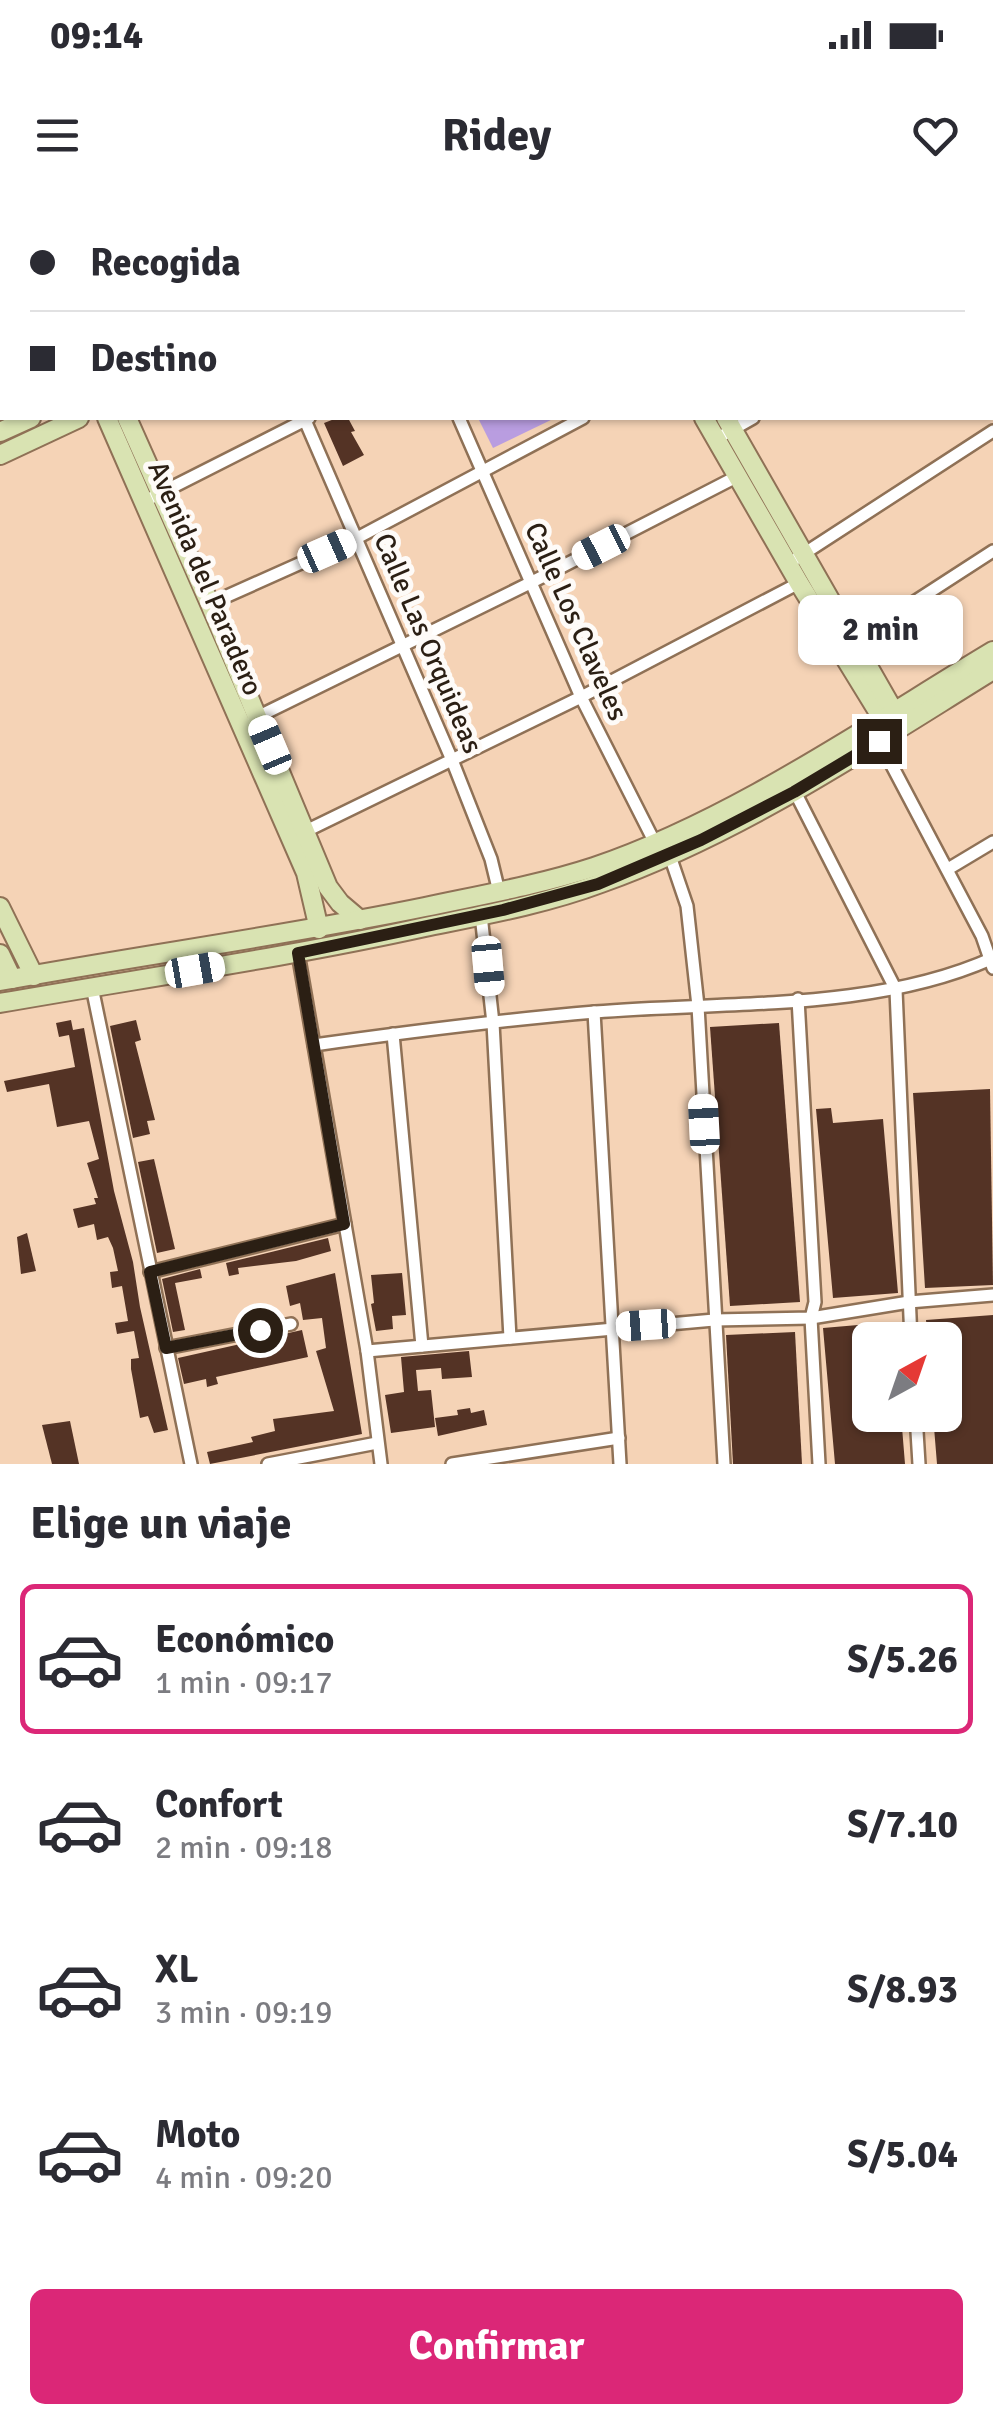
<!DOCTYPE html>
<html lang="es">
<head>
<meta charset="utf-8">
<style>
  body { margin:0; font-family:Signika,sans-serif; background:#f7f7f7; color:#2b2b33; height:100vh; display:flex; flex-direction:column; font-size:38px; white-space:nowrap }
  * { box-sizing:border-box; margin:0 }
  p { font-size:32px; color:#7c7c81 }
  .icon { flex:none; width:55px; height:55px; fill:none; stroke:currentColor; stroke-width:2; stroke-linecap:round; stroke-linejoin:round }
  .map { position:relative; height:1264px; overflow:hidden }
  .drawer { display:flex; flex-direction:column; background:#fff; flex:1 }
  .drawer>* { flex:none }
  .hud { position:absolute; left:0px; top:0px; width:995px; height:220px; box-shadow:0 2px 8px #0004; display:grid; align-content:center; height:220px; padding:0 30px; background:#fff }
  .needle { width:65px; rotate:40deg }
  .controls { position:absolute; left:852px; top:1122px; display:grid; gap:20px }
  .controls a { display:grid; place-items:center; width:110px; height:110px; border-radius:15px; background:#fff; box-shadow:0 2px 8px #0004; font-size:50px }
  .end { position:absolute; width:45px; height:45px; margin:-22px; border:12px solid #2b1f14; background:#fff; box-shadow:0 0 0 5px #fff }
  .from { border-radius:50% }
  .bubble { position:absolute; height:70px; border-radius:15px; background:#fff; box-shadow:0 2px 8px #0004; font-size:32px; font-weight:700; line-height:70px; text-align:center }
  .car { position:absolute; width:30px; height:60px; margin:-30px -15px; border-radius:12px; box-shadow:0 0 8px 2px #0007; background:linear-gradient(#fff 24%,#345 0 40%,#fff 0 76%,#345 0 86%,#fff 0) }
  .hud b { display:flex; align-items:center; gap:35px; height:95px; font-size:38px }
  .hud b+b { border-top:2px solid #e1e1e2 }
  .hud i { width:25px; height:25px; background:#2b2b33 }
  ul { padding:0; list-style:none }
  li { display:flex; align-items:center; gap:30px; height:150px; margin:0 20px 15px; padding:0 10px; border:5px solid transparent; border-radius:15px }
  li div { flex:1 }
  li b { display:block; font-size:38px }
  li em { font-style:normal; font-weight:700 }
  li.active { border-color:#db2777 }
  li>.icon { width:90px; height:90px; stroke-width:1.5 }
  h2 { padding:0 30px; font-size:45px; line-height:120px }
  .action { display:flex; gap:20px; margin-top:auto; padding:20px 30px }
  .action a { flex:1; height:115px; border-radius:15px; background:#db2777; color:#fff; font-size:40px; font-weight:700; line-height:115px; text-align:center }
  .status { display:flex; justify-content:space-between; align-items:center; height:70px; padding:0 50px; background:#fff; direction:ltr }
  .status svg { height:28px; fill:currentColor }
  header { display:flex; justify-content:space-between; align-items:center; height:130px; padding:0 30px; background:#fff; font-size:45px; font-weight:700 }
  .map>svg:first-child { display:block }
</style>
</head>
<body>
<div class="status"><b>09:14</b><svg viewBox="0 0 49 12"><path d="M0 12V9h3v3zM5 12V6h3v6zM10 12V3h3v9zM15 12V0h3v12zM26 1h20v11H26zM47 4h2v5h-2z"/></svg></div>
<header><svg class="icon" aria-label="menu" viewBox="0 0 24 24"><path d="M4 6h16M4 12h16M4 18h16"/></svg>Ridey<svg class="icon" aria-label="heart" viewBox="0 0 24 24"><path d="M12 20l-8-8c-3-5 5-10 8-4 3-6 11-1 8 4z"/></svg></header>
<div class="map">
<svg width="993" height="1264" viewBox="0 0 993 1264">
  <rect width="100%" height="100%" fill="#f5d3b6"/>
  <path fill="#b99de0" d="M478,218H555L493,248Z"/>
  <g fill="#543325">
    <path d="M337,218H348L355,231L351,232L364,255L343,266L324,223Z"/>
    <path d="M71,820L73,830L84,828L114,991L133,1062L140,1107L168,1230L154,1233L148,1216L140,1218L131,1169V1159L139,1158L134,1131L117,1134L115,1123L128,1121L122,1086L112,1088L110,1072L118,1071L113,1048L108,1037L97,1040L94,1024L78,1028L73,1009L96,1004L94,998H98L87,963L99,959L89,921L57,927L49,884L7,892L4,881L75,867L69,835L59,837L56,823Z"/>
    <path d="M136,820L141,840L135,842L155,920L147,921L150,934L133,938L110,826Z"/>
    <path d="M779,823L800,1102L730,1106L710,827Z"/>
    <path d="M990,889L993,1085L925,1088L913,893Z"/>
    <path d="M831,908L833,923L883,919L898,1093L833,1098L816,909Z"/>
    <path d="M154,959L175,1049L157,1053L138,962Z"/>
    <path d="M27,1033L36,1071L21,1074L17,1037Z"/>
    <path d="M328,1038L331,1051L296,1061L238,1068L239,1074L229,1076L226,1063Z"/>
    <path d="M200,1069L202,1078L175,1083L185,1130L173,1132L162,1079Z"/>
    <path d="M335,1073L362,1234L210,1264L207,1252L253,1242L251,1237L275,1231L273,1219L334,1211L316,1151L326,1148L322,1118L303,1120L300,1103L290,1106L286,1086Z"/>
    <path d="M402,1073L406,1115L392,1116L393,1129L376,1131L371,1104L374,1103L371,1075Z"/>
    <path d="M993,1115V1264H937L933,1215H945V1140H928L926,1120Z"/>
    <path d="M893,1122L894,1140H870V1215H901L905,1264H835L823,1128Z"/>
    <path d="M302,1130L308,1157L216,1177L218,1184L207,1187L206,1179L184,1184L178,1158Z"/>
    <path d="M795,1132L802,1264H733L726,1135Z"/>
    <path d="M469,1151L472,1177L442,1179L441,1168L416,1170L418,1191L431,1190L435,1227L391,1233L385,1195L404,1192L401,1157Z"/>
    <path d="M470,1208L471,1213L484,1210L487,1225L438,1236L435,1218L458,1215L457,1210Z"/>
    <path d="M70,1221L79,1264H52L42,1225Z"/>
  </g>
  <g fill="none" stroke-linecap="round" stroke-linejoin="round">
    <g stroke="#8f7156" stroke-width="11">
      <g id="lane">
        <path d="M0,115L2,120"/>
        <path d="M0,210L2,209"/>
      </g>
    </g>
    <g stroke="#8f7156" stroke-width="16">
      <g id="street">
        <path d="M209,0L210,2"/>
        <path d="M367,0L368,2"/>
        <path d="M192,2L197,0"/>
        <path d="M466,2L471,0"/>
        <path d="M643,2L648,0"/>
        <path d="M992,81H993"/>
        <path d="M304,218L452,560L491,659L499,692"/>
        <path d="M459,218L581,497L655,643"/>
        <path d="M716,239L753,218"/>
        <path d="M143,302L309,218"/>
        <path d="M788,364L993,231"/>
        <path d="M207,405L357,338L583,218"/>
        <path d="M854,441L993,351"/>
        <path d="M253,519L532,382L738,276"/>
        <path d="M879,541L982,736L993,768"/>
        <path d="M795,592L896,790L911,1140"/>
        <path d="M306,631L581,497L799,383"/>
        <path d="M670,656L687,706L698,806L724,1264"/>
        <path d="M948,669L993,642"/>
        <path d="M481,715L493,823L510,1138"/>
        <path d="M298,753L367,1151L381,1264"/>
        <path d="M92,787L191,1264"/>
        <path d="M798,799L815,1102L811,1118L819,1264"/>
        <path d="M594,812L620,1264"/>
        <path d="M393,834L422,1146"/>
        <path d="M314,845C407,832 501,820 595,812C724,801 873,812 993,758"/>
        <path d="M150,1072L345,1024"/>
        <path d="M166,1148L291,1124"/>
        <path d="M367,1151L714,1120L811,1118L909,1102L993,1095"/>
        <path d="M916,1215L919,1264"/>
        <path d="M268,1264L377,1243"/>
        <path d="M452,1264L619,1238"/>
      </g>
    </g>
    <g stroke="#8f7156" stroke-width="22">
      <g id="secondary">
        <path d="M8,0L9,2"/>
        <path d="M26,0L27,2"/>
        <path d="M581,0L582,2"/>
        <path d="M602,0L603,2"/>
        <path d="M878,0L880,2"/>
        <path d="M897,0L899,2"/>
        <path d="M992,166H993"/>
        <path d="M992,199L993,200"/>
        <path d="M107,218L306,673L319,729"/>
        <path d="M127,218L210,404L328,687L340,703L360,720"/>
        <path d="M704,218L799,383L882,518"/>
        <path d="M726,218L893,510"/>
        <path d="M0,232L31,218"/>
        <path d="M0,255L79,218"/>
        <path d="M0,707L34,776"/>
        <path d="M0,754L12,779"/>
        <path d="M0,781C141,755 284,736 425,707C481,695 539,685 594,667C733,620 868,526 993,451"/>
        <path d="M0,803C142,778 284,758 425,727C484,715 545,704 601,683C741,633 867,548 993,470"/>
      </g>
    </g>
    <use href="#lane" stroke="#fff" stroke-width="6"/>
    <use href="#street" stroke="#fff" stroke-width="11"/>
    <use href="#secondary" stroke="#d9e3b2" stroke-width="18"/>
  </g>
  <g fill="none" stroke-linecap="round" stroke-linejoin="round">
    <path stroke="#2b1f14" stroke-width="12" d="M260,1130L166,1148L150,1072L344,1024L298,753L503,710L598,684L701,640L794,592L879,541"/>
  </g>
  <g text-anchor="middle" stroke-width="10" stroke-linejoin="round" paint-order="stroke">
    <g font-size="28" fill="#2b1f14" stroke="#fefbf8">
      <text transform="translate(206 378) rotate(67)" y="10">Avenida del Paradero</text>
      <text transform="translate(577 421) rotate(66)" y="10">Calle Los Claveles</text>
      <text transform="translate(429 443) rotate(67)" y="10">Calle Las Orquideas</text>
    </g>
  </g>
</svg>
<div class="controls">
<a><svg class="needle" viewBox="-14 -14 28 28"><path d="M0-13l5 13h-10z" fill="#e53935"/><path d="M0 13l5-13h-10z" fill="#7c7c81"/></svg></a>
</div>
<i class="end from" style="left:260px;top:1130px"></i>
<i class="end" style="left:879px;top:541px"></i>
<div class="bubble" style="left:798px;top:395px;width:165px">2 min</div>
<i class="car" style="left:601px;top:347px;rotate:243deg"></i>
<i class="car" style="left:327px;top:351px;rotate:66deg"></i>
<i class="car" style="left:270px;top:545px;rotate:337deg"></i>
<i class="car" style="left:488px;top:766px;rotate:175deg"></i>
<i class="car" style="left:195px;top:770px;rotate:80deg"></i>
<i class="car" style="left:704px;top:924px;rotate:357deg"></i>
<i class="car" style="left:646px;top:1125px;rotate:266deg"></i>
<div class="hud">
<b><i class="from"></i>Recogida</b>
<b><i></i>Destino</b>
</div>
</div>
<section class="drawer">
<h2>Elige un viaje</h2>
<ul>
<li class="active"><svg class="icon" aria-label="car" viewBox="0 0 24 24"><path d="M5 17H2v-5l4-1 3-4h7l3 4 3 1v5h-3M9 17h6M6 11h13"/><circle cx="7" cy="17" r="2"/><circle cx="17" cy="17" r="2"/></svg><div><b>Económico</b><p>1 min · 09:17</p></div><em>S/5.26</em></li>
<li><svg class="icon" aria-label="car" viewBox="0 0 24 24"><path d="M5 17H2v-5l4-1 3-4h7l3 4 3 1v5h-3M9 17h6M6 11h13"/><circle cx="7" cy="17" r="2"/><circle cx="17" cy="17" r="2"/></svg><div><b>Confort</b><p>2 min · 09:18</p></div><em>S/7.10</em></li>
<li><svg class="icon" aria-label="car" viewBox="0 0 24 24"><path d="M5 17H2v-5l4-1 3-4h7l3 4 3 1v5h-3M9 17h6M6 11h13"/><circle cx="7" cy="17" r="2"/><circle cx="17" cy="17" r="2"/></svg><div><b>XL</b><p>3 min · 09:19</p></div><em>S/8.93</em></li>
<li><svg class="icon" aria-label="car" viewBox="0 0 24 24"><path d="M5 17H2v-5l4-1 3-4h7l3 4 3 1v5h-3M9 17h6M6 11h13"/><circle cx="7" cy="17" r="2"/><circle cx="17" cy="17" r="2"/></svg><div><b>Moto</b><p>4 min · 09:20</p></div><em>S/5.04</em></li>
</ul>
<div class="action"><a>Confirmar</a></div>
</section>
</body>
</html>
